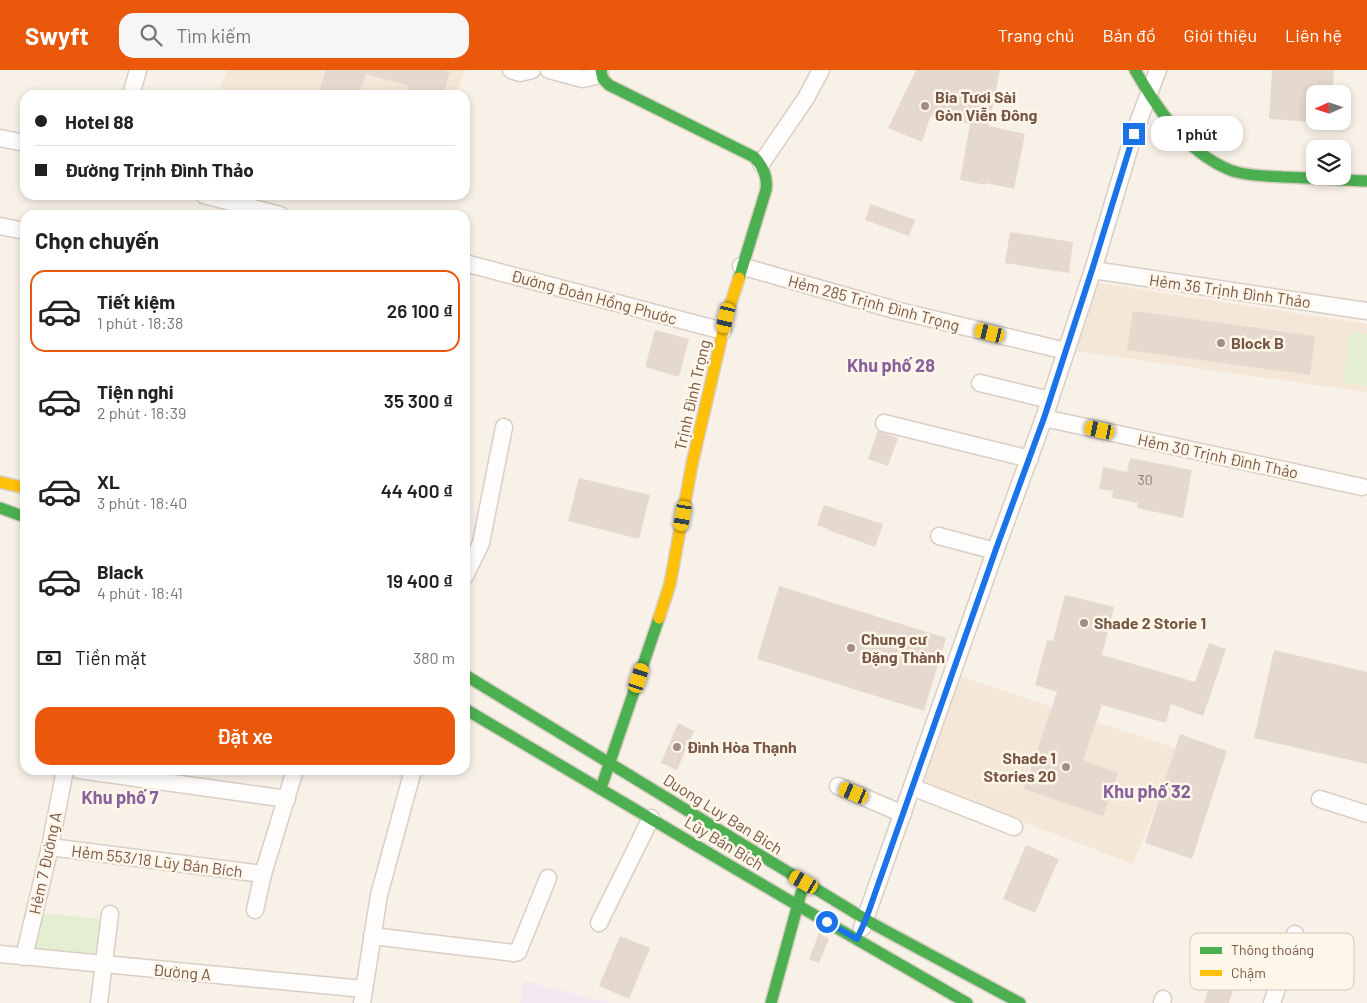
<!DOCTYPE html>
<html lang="vi">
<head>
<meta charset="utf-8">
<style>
  body { margin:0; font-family:Barlow,sans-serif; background:#f6f6f6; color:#222; height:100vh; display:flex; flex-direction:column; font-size:19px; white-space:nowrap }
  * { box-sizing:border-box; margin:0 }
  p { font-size:16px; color:#767676 }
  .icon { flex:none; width:28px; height:28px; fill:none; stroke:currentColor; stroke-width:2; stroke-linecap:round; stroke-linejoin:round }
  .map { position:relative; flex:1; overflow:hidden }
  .sheet { position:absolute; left:20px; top:140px; width:450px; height:565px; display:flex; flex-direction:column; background:#fff; border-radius:15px; box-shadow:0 2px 8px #0003 }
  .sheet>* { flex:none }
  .banner { position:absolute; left:20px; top:20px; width:450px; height:110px; border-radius:15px; box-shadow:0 2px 8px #0003; display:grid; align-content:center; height:110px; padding:0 15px; background:#fff }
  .needle { width:32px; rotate:267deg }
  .fabs { position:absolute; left:1306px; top:15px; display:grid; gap:10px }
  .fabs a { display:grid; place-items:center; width:45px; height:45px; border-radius:10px; background:#fff; box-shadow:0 2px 8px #0003; font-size:25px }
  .end { position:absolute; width:22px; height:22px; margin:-11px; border:6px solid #1a73e8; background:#fff; box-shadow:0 0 0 2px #fff }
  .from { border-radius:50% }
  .bubble { position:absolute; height:35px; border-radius:15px; background:#fff; box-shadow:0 2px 8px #0003; font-size:16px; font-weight:600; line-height:35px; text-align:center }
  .car { position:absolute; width:15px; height:30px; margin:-15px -8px; border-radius:6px; box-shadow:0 0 4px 1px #0007; background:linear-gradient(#f5c518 24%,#345 0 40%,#f5c518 0 76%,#345 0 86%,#f5c518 0) }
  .banner b { display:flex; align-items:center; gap:18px; height:48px; font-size:19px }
  .banner b+b { border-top:1px solid #e0e0e0 }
  .banner i { width:12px; height:12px; background:#222 }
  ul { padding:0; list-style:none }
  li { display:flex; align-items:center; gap:15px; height:82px; margin:0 10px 8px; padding:0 5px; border:2px solid transparent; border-radius:15px }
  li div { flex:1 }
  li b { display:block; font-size:19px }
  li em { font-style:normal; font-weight:600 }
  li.on { border-color:#ea580c }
  li>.icon { width:45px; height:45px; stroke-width:1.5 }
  h2 { padding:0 15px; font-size:22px; line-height:60px }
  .pay { display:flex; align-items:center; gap:12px; height:55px; padding:0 15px; font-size:19px }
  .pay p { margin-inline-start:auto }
  .cta { display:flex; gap:10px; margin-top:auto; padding:10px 15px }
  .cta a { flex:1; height:58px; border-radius:15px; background:#ea580c; color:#fff; font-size:20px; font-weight:600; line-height:58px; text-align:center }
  header { display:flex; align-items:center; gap:30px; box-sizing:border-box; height:70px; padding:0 25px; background:#ea580c; color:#fff }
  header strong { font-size:24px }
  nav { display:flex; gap:28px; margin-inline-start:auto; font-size:18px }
  .search { width:350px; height:45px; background:#f6f6f6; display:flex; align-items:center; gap:12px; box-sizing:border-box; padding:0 18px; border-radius:15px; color:#767676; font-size:19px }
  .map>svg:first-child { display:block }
</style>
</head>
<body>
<header>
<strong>Swyft</strong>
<div class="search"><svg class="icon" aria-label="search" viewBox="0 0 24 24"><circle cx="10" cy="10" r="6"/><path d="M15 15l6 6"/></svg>Tìm kiếm</div>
<nav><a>Trang chủ</a><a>Bản đồ</a><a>Giới thiệu</a><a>Liên hệ</a></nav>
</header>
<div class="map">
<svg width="1367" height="933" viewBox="0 0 1367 933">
  <rect width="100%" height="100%" fill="#f8f1e8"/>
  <g fill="#f4e7d7">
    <path d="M227,0H465L456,25H238L220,18Z"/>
    <path d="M1091,212L1367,254V322L1068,280Z"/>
    <path d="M954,604L1178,679L1133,794L916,711Z"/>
  </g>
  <path fill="#f3e7f2" d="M524,911L611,933H520Z"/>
  <g fill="#e4efd1">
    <path d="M1350,262L1367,264V316L1343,313Z"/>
    <path d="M41,843L102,849L99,888L32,881Z"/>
  </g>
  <g fill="#e5d9cf">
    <path d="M326,0H442L450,2L443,25H420L407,21L409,16L366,4L359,25H318Z"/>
    <path d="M916,0H1000L989,56L1025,64L1014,119L986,113V115L960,110L970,54L931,45L922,72L888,58Z"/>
    <path d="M1272,0H1334L1332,24H1315V52L1269,49Z"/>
    <path d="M871,134L915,150L909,166L865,150Z"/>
    <path d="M1010,162L1073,172L1069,203L1005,193Z"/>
    <path d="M1133,241L1315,266L1310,305L1127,280Z"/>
    <path d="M655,260L689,269L679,307L645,297Z"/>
    <path d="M878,361L898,368L888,396L868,389Z"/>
    <path d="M1130,388L1192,400L1183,448L1137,438L1138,433L1112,428L1113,421L1099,419L1103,397L1127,402Z"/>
    <path d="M579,408L650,425L639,469L568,451Z"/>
    <path d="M824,435L883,454L875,477L828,460V459L817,455Z"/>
    <path d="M779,516L946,568L924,641L757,589Z"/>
    <path d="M1065,525L1114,537L1102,585L1195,612L1209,573L1226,579L1203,646L1171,634L1166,653L1102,635L1083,690L1118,703L1103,746L1024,719L1057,622L1035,615L1047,570L1053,571Z"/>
    <path d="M1274,580L1367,602V694L1254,668Z"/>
    <path d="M678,653L694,661L677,700L661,693Z"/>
    <path d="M1180,664L1227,681L1192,789L1145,773Z"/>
    <path d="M1026,775L1059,789L1035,843L1003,829Z"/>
    <path d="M819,863L829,869L819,893L809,889Z"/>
    <path d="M620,866L650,878L629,929L599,916Z"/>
    <path d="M1219,885L1242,892L1229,933H1204Z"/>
  </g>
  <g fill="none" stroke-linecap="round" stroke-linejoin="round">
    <g stroke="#d9cec6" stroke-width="19">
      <g id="street">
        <path d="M511,0L520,3L532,0"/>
        <path d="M549,0L583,9L600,5"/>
        <path d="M131,25L138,0"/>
        <path d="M0,68L25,73"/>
        <path d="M761,94L806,28L821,0"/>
        <path d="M204,125L280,145"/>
        <path d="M0,156L25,161"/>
        <path d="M465,193L723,261"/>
        <path d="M741,196L895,240L1066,281"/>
        <path d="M1093,200L1367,241"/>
        <path d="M980,313L1050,330"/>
        <path d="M1044,348L1362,417"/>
        <path d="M884,353L1030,389"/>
        <path d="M939,466L995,481"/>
        <path d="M465,506L481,473L504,357"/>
        <path d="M79,700L287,729"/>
        <path d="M838,716L903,744"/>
        <path d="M912,717L1014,757"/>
        <path d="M1320,729L1367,744"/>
        <path d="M50,777L263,804"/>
        <path d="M255,840L263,804L295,700"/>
        <path d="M599,853L651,748"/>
        <path d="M862,858L996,479L1044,348L1093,200L1134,63L1158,0"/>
        <path d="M372,866L514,883L518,882L548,808"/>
        <path d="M0,884L364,919"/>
        <path d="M24,887L50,777L65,700"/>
        <path d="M99,933L110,844"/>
        <path d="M362,933L379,825L413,700"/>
        <path d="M1162,933L1163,929"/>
        <path d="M1272,933L1295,864"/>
      </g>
    </g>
    <g stroke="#d9cdc4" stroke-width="14">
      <g id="fast">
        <path d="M601,0L603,9L609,15L754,87C763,96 768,107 766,120L739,208"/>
        <path d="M1135,0C1158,40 1186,82 1230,100C1244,106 1268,106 1283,107C1311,108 1339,110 1367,111"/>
        <path d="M0,438L25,447"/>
        <path d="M465,605L875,855L1020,933"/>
        <path d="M465,639L785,828L967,933"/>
        <path d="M601,718L659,548"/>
        <path d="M771,933L801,823"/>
      </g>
    </g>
    <g stroke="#d9cdc4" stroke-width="14">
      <g id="slow">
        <path d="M0,412L25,418"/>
        <path d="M659,548L670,514L692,394L726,248L739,208"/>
      </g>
    </g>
    <use href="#street" stroke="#fefdfc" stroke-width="16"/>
    <use href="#fast" stroke="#4caf50" stroke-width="11"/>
    <use href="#slow" stroke="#ffc107" stroke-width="11"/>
  </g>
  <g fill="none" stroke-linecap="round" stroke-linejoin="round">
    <path stroke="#1a73e8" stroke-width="6" d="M827,852L857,869L866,849L996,479L1044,348L1092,200L1134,64"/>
  </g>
  <g fill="#a58d7f" stroke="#fff6ea" stroke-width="2">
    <circle cx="925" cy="36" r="5"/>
    <circle cx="1221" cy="273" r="5"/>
    <circle cx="1084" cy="553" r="5"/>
    <circle cx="851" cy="578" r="5"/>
    <circle cx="677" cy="677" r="5"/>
    <circle cx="1066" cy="697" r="5"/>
  </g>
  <g text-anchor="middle" stroke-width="5" stroke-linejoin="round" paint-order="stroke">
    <g font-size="14" fill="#957a6a">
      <text x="1145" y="415">30</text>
    </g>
    <g font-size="16" font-weight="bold" fill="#785746" stroke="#fff6ea" text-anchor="start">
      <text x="935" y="33">Bia Tươi Sài<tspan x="935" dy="18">Gòn Viễn Đông</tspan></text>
      <text x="1231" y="279">Block B</text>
      <text x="1094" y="559">Shade 2 Storie 1</text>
      <text x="861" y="575">Chung cư<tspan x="861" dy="18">Đặng Thành</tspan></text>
      <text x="687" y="683">Đình Hòa Thạnh</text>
      <text x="1056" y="694" text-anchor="end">Shade 1<tspan x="1056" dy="18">Stories 20</tspan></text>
    </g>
    <g font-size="16" fill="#785746" stroke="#fff6ea">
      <text transform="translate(1230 221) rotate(8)" y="6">Hẻm 36 Trịnh Đình Thảo</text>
      <text transform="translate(594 227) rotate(15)" y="6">Đường Đoàn Hồng Phước</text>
      <text transform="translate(874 233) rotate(15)" y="6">Hẻm 285 Trịnh Đình Trọng</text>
      <text transform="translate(692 325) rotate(-77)" y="6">Trịnh Đình Trọng</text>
      <text transform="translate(1218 386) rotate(12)" y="6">Hẻm 30 Trịnh Đình Thảo</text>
      <text transform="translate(723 744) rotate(32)" y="6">Duong Luy Ban Bich</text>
      <text transform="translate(724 773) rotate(31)" y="6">Lũy Bán Bích</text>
      <text transform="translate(157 791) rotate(7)" y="6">Hẻm 553/18 Lũy Bán Bích</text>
      <text transform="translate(45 793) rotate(-78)" y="6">Hẻm 7 Đường A</text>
      <text transform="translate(182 902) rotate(5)" y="6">Đường A</text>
    </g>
    <g font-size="18" font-weight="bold" fill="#87619c" stroke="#fff6ea">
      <text x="891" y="302">Khu phố 28</text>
      <text x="1147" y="728">Khu phố 32</text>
      <text x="120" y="734">Khu phố 7</text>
    </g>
  </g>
  <rect x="1190" y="863" width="164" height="57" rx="8" fill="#fff6ea" stroke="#d6c6b9" stroke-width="1"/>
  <rect x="1200" y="877" width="22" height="7" fill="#4caf50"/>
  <rect x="1200" y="900" width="22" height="6" fill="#ffc107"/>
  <g font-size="14" fill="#785746">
    <text x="1231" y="885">Thông thoáng</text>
    <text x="1231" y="908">Chậm</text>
  </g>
</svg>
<div class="fabs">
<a><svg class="needle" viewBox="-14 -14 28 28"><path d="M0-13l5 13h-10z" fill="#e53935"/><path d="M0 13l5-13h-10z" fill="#767676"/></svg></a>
<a><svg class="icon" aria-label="layers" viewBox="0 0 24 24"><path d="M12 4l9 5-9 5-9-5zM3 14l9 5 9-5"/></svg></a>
</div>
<i class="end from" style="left:827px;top:852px"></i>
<i class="end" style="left:1134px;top:64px"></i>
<div class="bubble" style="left:1151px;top:46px;width:92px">1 phút</div>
<i class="car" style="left:726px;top:248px;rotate:193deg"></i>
<i class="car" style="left:990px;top:263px;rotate:284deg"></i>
<i class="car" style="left:1100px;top:360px;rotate:282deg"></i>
<i class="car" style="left:683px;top:446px;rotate:190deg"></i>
<i class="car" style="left:639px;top:608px;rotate:18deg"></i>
<i class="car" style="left:854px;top:723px;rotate:293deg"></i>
<i class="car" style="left:804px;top:812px;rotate:300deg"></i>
<div class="banner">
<b><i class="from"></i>Hotel 88</b>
<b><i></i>Đường Trịnh Đình Thảo</b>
</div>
<section class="sheet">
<h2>Chọn chuyến</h2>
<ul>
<li class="on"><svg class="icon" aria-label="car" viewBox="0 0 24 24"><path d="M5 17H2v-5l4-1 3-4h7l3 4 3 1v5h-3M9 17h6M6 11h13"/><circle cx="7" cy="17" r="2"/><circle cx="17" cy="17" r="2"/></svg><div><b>Tiết kiệm</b><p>1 phút · 18:38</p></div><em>26 100 ₫</em></li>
<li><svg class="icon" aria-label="car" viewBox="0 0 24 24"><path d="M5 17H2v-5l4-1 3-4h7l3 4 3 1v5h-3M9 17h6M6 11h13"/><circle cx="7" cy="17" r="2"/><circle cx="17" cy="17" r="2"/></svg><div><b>Tiện nghi</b><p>2 phút · 18:39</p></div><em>35 300 ₫</em></li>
<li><svg class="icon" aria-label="car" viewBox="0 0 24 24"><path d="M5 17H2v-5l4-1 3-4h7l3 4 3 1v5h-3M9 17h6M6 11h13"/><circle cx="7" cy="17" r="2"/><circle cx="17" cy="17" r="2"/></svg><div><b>XL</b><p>3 phút · 18:40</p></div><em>44 400 ₫</em></li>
<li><svg class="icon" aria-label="car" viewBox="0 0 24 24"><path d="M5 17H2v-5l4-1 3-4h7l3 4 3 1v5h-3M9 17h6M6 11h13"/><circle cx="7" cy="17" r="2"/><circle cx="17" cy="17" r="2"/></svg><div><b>Black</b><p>4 phút · 18:41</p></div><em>19 400 ₫</em></li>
</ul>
<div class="pay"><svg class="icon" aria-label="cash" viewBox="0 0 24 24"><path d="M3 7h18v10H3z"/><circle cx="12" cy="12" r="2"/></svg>Tiền mặt<p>380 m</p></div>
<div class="cta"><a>Đặt xe</a></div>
</section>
</div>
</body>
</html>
